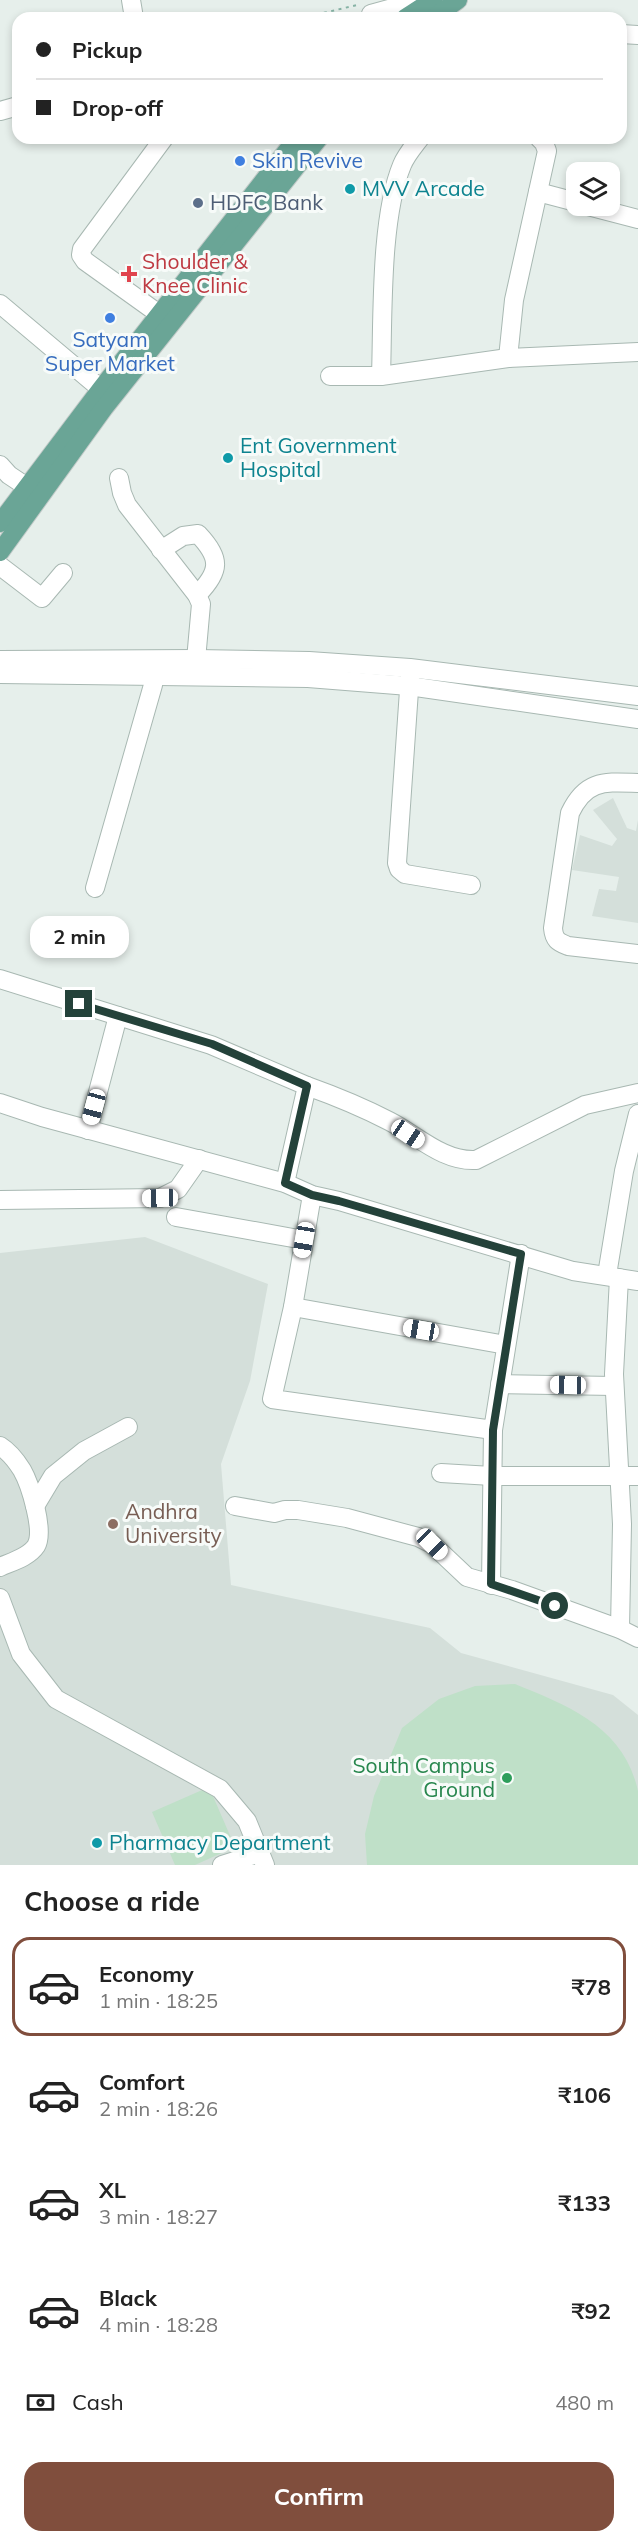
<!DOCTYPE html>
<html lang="en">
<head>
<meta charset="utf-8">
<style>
  body { margin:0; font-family:Mulish,sans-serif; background:#f2f2f2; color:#222; height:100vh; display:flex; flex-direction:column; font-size:22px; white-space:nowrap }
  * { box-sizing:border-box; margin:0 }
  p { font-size:20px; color:#767676 }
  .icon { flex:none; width:33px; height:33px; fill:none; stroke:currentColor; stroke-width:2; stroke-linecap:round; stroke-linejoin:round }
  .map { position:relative; height:1865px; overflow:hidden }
  .sheet { display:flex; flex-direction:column; background:#fff; flex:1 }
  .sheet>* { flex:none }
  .banner { position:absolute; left:12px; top:12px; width:615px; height:132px; border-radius:18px; box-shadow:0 3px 9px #0003; display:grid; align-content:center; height:132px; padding:0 24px; background:#fff }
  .tools { position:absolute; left:566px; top:162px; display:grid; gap:12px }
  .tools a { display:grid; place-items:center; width:54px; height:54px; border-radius:12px; background:#fff; box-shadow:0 3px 9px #0003; font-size:30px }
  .end { position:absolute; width:27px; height:27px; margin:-14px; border:8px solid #24423a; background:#fff; box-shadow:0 0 0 3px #fff }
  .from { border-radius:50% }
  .bubble { position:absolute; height:42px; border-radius:18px; background:#fff; box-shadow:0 3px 9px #0003; font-size:20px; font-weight:700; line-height:42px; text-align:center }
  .car { position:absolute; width:18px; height:36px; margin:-18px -9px; border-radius:8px; box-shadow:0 0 4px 2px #0007; background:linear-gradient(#fff 24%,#345 0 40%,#fff 0 76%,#345 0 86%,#fff 0) }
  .banner b { display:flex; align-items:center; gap:21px; height:57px; font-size:22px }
  .banner b+b { border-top:2px solid #e0e0e0 }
  .banner i { width:15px; height:15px; background:#222 }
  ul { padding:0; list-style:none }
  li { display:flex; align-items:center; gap:18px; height:99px; margin:0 12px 9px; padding:0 12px; border:3px solid transparent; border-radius:18px }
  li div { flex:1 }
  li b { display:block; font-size:22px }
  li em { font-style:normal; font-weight:700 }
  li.active { border-color:#804e3d }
  li>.icon { width:54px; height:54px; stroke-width:1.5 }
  h2 { padding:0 24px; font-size:27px; line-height:72px }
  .pay { display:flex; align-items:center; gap:15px; height:66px; padding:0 24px; font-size:22px }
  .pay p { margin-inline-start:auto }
  .button { display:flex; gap:12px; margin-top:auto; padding:12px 24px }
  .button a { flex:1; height:69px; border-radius:18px; background:#804e3d; color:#fff; font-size:24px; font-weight:700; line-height:69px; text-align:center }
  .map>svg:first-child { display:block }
</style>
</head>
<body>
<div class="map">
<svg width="638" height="1865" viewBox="0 0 638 1865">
  <rect width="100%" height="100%" fill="#e6efeb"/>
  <g fill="#d4dfda">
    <path d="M613,798L627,828L636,831L638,820V923L592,916L599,889L616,891L619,877L572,870L580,835L612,846L617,839L593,810Z"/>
    <path d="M145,1237L268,1284L250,1381L221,1464L231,1585L430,1628L461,1653L613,1695L638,1715V1865H0V1253Z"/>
  </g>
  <g fill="#bfe0c8">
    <path d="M515,1684C569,1706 624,1727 638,1791C638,1810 638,1845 638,1865H367L365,1834L374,1796L402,1728L439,1699L475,1686Z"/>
    <path d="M209,1787L235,1847L195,1865H175L152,1812Z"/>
  </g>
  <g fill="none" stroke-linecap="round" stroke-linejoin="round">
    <g stroke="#a8b8b2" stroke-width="20">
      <g id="minor">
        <path d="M131,0L134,18"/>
        <path d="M371,14L421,0"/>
        <path d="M621,34L638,35"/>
        <path d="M0,111L18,106"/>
        <path d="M538,192L576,202"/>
        <path d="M588,206L638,219"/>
        <path d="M0,304L101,389"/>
        <path d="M159,314L85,261L81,255L82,249L164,138"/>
        <path d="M508,358L514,300L547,151L544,143L539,138"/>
        <path d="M330,376H381L508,358L638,352"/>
        <path d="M381,376C383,316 380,218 402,165C406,155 414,146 420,138"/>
        <path d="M0,465L9,475L27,487"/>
        <path d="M119,478L122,493L127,505L197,595L201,604L195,671"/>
        <path d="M161,550L183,536L198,534C221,558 221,571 197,595"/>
        <path d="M0,566L42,598L63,573"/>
        <path d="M0,660L196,659L309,661L410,668L638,696"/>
        <path d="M0,674L308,678L409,686L638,719"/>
        <path d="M410,676L397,863L399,869L405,874L471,885"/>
        <path d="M638,783C605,782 586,779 570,813L553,928C554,940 558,942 568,946L638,954"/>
        <path d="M95,888L153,685L155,664"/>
        <path d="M0,979L211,1045L307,1086L285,1183"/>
        <path d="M307,1086C335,1096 362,1107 389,1121C417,1135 443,1162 476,1160L585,1105L638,1093"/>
        <path d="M0,1103L42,1117L285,1183L312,1195L339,1201L573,1271L638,1281"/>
        <path d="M88,1130L118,1016"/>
        <path d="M312,1195L293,1307L272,1399L493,1430L521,1254"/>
        <path d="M0,1200L160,1198L178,1189L199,1159"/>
        <path d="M176,1217L304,1240"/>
        <path d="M607,1275L624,1171L638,1114"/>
        <path d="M619,1278L614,1374L622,1524L620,1629"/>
        <path d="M293,1307L506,1345"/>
        <path d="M500,1384L614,1386"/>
        <path d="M0,1446C8,1451 17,1462 22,1470C30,1484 45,1531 36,1546C29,1557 11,1562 0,1567"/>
        <path d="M441,1473L492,1476H638"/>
        <path d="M35,1506L53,1476L84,1451L128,1427"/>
        <path d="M235,1506L274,1513L285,1510H298L347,1518L418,1537L432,1544L467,1577L512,1590L620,1629L638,1638"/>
        <path d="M491,1585L493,1430"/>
        <path d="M0,1598L21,1654L56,1699L220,1789L247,1821L265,1865"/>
        <path d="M222,1865L260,1853"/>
      </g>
    </g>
    <g stroke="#c2cac8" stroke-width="20">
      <g id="major">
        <path d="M405,18L433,0"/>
        <path d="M433,18L458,0"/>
        <path d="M0,523L101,389L297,138"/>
        <path d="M0,552L104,408L319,138"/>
      </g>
    </g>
    <path stroke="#86b3a5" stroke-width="2" stroke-dasharray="3 4.5" stroke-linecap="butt" d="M302,18L357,5"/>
    <use href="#minor" stroke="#fff" stroke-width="18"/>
    <use href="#major" stroke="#6aa596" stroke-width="18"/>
  </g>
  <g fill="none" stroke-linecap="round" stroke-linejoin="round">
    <path stroke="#24423a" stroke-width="8" d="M79,1004L212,1044L307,1086L285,1183L312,1195L339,1201L521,1254L493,1430L491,1584L555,1606"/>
  </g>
  <g fill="#3f7fe0" stroke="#f7fbf9" stroke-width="2">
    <circle cx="240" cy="161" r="6"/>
    <circle cx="110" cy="318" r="6"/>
  </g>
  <g fill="#0f9aa8" stroke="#f7fbf9" stroke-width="2">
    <circle cx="350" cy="189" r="6"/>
    <circle cx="228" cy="458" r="6"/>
    <circle cx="97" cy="1843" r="6"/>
  </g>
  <circle fill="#5c6f8a" stroke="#f7fbf9" stroke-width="2" cx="198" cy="203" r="6"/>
  <path fill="#e0444e" stroke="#f7fbf9" stroke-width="2" d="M126 265h6v6h6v6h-6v6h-6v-6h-6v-6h6z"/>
  <circle fill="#8d6e63" stroke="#f7fbf9" stroke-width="2" cx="113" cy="1524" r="6"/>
  <circle fill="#2e9e5b" stroke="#f7fbf9" stroke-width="2" cx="507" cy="1778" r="6"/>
  <g text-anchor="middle" stroke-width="6" stroke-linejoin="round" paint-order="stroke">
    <g font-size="21" fill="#366cbe" stroke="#f7fbf9" text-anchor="start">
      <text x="252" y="168">Skin Revive</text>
      <text x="110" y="347" text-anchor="middle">Satyam<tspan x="110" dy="24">Super Market</tspan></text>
    </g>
    <g font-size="21" fill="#0d838f" stroke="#f7fbf9" text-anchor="start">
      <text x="362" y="196">MVV Arcade</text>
      <text x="240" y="453">Ent Government<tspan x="240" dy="24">Hospital</tspan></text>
      <text x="109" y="1850">Pharmacy Department</text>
    </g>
    <g font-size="21" fill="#4e5e75" stroke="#f7fbf9" text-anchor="start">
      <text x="210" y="210">HDFC Bank</text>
    </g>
    <g font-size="21" fill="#be3a42" stroke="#f7fbf9" text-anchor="start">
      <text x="142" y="269">Shoulder &amp;<tspan x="142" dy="24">Knee Clinic</tspan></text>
    </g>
    <g font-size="21" fill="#785e54" stroke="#f7fbf9" text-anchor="start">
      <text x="125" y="1519">Andhra<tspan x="125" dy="24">University</tspan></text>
    </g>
    <g font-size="21" fill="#27864d" stroke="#f7fbf9" text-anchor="end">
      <text x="495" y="1773">South Campus<tspan x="495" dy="24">Ground</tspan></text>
    </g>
  </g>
</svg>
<div class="tools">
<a><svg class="icon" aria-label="layers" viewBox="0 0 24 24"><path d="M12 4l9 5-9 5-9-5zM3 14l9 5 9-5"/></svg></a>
</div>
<i class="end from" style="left:555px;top:1606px"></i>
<i class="end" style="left:79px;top:1004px"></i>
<div class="bubble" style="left:30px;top:916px;width:99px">2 min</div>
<i class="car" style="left:94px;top:1107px;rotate:195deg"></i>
<i class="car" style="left:408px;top:1134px;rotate:124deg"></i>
<i class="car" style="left:160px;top:1198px;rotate:269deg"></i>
<i class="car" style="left:304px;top:1240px;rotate:190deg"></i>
<i class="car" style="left:421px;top:1330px;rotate:280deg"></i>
<i class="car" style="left:568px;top:1385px;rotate:271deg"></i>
<i class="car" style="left:432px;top:1544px;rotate:135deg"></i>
<div class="banner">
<b><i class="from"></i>Pickup</b>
<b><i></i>Drop-off</b>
</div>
</div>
<section class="sheet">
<h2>Choose a ride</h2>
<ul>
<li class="active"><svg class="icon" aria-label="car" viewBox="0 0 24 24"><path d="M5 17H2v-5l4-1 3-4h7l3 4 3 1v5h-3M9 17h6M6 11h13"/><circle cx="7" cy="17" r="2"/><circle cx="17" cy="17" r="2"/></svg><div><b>Economy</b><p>1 min · 18:25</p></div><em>₹78</em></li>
<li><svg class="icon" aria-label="car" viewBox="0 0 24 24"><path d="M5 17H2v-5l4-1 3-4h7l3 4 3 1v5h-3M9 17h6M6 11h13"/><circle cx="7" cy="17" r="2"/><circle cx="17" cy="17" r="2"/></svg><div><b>Comfort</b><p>2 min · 18:26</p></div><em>₹106</em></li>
<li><svg class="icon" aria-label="car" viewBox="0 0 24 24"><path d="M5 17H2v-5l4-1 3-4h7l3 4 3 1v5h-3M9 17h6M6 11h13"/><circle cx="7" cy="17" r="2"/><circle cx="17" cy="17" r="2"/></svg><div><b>XL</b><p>3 min · 18:27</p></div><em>₹133</em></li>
<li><svg class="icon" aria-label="car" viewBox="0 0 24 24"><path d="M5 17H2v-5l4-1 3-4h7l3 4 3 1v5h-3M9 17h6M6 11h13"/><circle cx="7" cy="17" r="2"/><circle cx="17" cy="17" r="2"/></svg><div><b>Black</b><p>4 min · 18:28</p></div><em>₹92</em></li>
</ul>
<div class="pay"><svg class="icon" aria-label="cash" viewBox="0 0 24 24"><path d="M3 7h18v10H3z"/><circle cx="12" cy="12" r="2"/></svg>Cash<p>480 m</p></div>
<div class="button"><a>Confirm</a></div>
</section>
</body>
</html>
